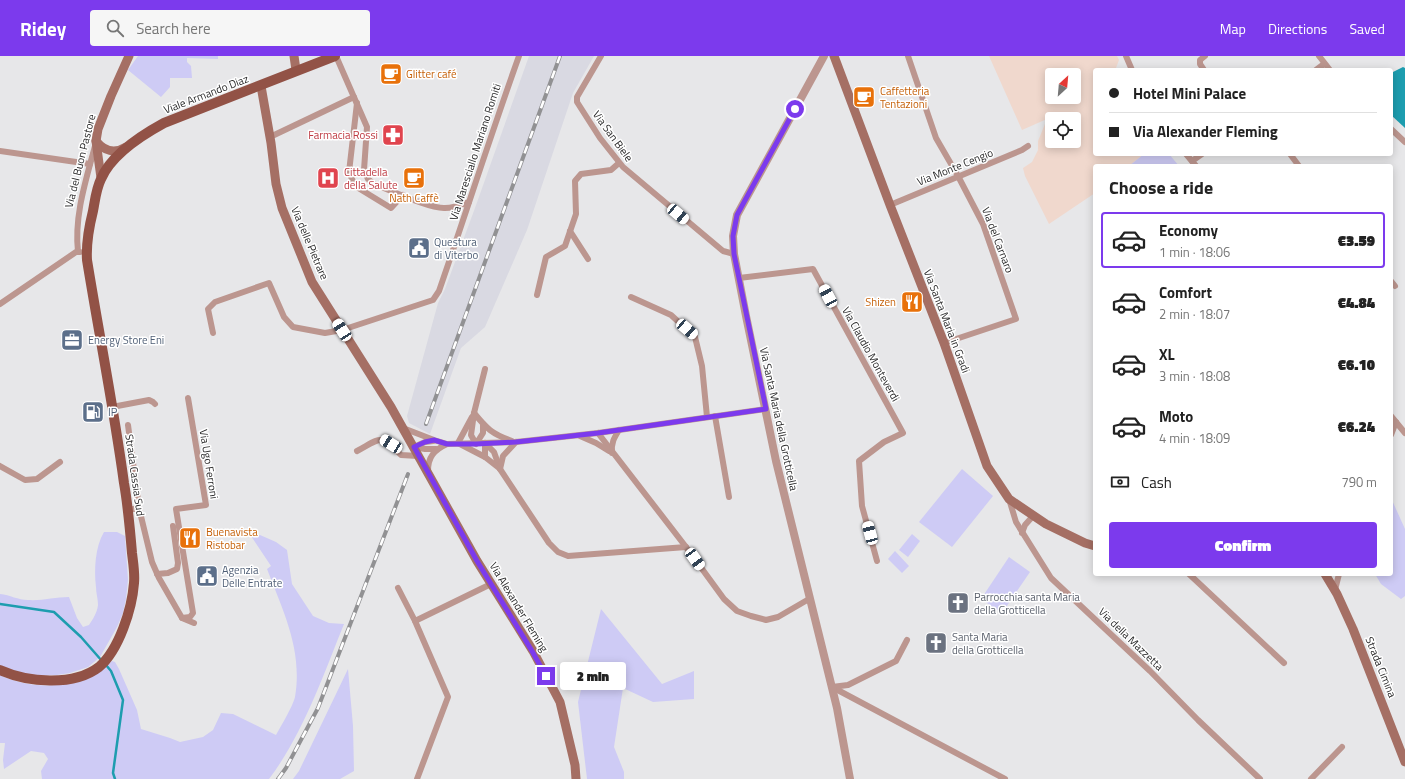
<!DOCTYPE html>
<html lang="en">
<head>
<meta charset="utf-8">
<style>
  body { margin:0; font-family:"Titillium Web",sans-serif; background:#f6f6f6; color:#222; height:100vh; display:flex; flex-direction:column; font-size:15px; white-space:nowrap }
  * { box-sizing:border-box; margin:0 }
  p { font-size:13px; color:#767676 }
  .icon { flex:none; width:22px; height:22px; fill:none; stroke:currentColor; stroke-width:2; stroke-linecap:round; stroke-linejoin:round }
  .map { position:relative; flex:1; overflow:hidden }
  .sheet { position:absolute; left:1093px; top:108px; width:300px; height:412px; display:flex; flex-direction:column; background:#fff; border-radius:4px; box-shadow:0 2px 10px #0003 }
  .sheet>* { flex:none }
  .top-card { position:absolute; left:1093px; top:12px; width:300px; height:88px; border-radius:4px; box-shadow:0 2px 10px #0003; display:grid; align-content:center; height:88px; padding:0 16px; background:#fff }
  .needle { width:26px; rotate:26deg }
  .tools { position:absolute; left:1045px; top:12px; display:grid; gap:8px }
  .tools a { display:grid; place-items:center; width:36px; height:36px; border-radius:4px; background:#fff; box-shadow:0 2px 10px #0003; font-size:20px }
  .end { position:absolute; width:18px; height:18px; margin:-9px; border:5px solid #7c3aed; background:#fff; box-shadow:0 0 0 2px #fff }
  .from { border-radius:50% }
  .bubble { position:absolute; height:28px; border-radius:4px; background:#fff; box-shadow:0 2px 10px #0003; font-size:13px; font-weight:800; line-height:28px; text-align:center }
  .car { position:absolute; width:12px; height:24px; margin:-12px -6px; border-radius:5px; box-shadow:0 0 3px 1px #0007; background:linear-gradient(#fff 24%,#345 0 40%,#fff 0 76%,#345 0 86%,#fff 0) }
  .top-card b { display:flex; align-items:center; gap:14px; height:38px; font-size:15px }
  .top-card b+b { border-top:1px solid #e0e0e0 }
  .top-card i { width:10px; height:10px; background:#222 }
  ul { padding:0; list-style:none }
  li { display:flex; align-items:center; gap:12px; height:56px; margin:0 8px 6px; padding:0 8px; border:2px solid transparent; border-radius:4px }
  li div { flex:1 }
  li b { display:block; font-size:15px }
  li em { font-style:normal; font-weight:800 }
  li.on { border-color:#7c3aed }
  li>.icon { width:36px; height:36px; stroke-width:1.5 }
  h2 { padding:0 16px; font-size:18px; line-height:48px }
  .pay { display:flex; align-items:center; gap:10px; height:44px; padding:0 16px; font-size:15px }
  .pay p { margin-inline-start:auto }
  .cta { display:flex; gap:8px; margin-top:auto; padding:8px 16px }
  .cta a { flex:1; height:46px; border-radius:4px; background:#7c3aed; color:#fff; font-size:16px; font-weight:800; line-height:46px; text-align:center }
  header { display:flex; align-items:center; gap:24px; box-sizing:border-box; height:56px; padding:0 20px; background:#7c3aed; color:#fff }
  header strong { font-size:19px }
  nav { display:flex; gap:22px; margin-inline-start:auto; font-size:14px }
  .search { width:280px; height:36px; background:#f6f6f6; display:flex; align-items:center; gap:10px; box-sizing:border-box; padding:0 14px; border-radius:4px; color:#767676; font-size:15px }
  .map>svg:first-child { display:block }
</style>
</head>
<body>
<header>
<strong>Ridey</strong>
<div class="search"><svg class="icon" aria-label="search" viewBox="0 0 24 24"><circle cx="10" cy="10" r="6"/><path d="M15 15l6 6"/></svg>Search here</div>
<nav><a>Map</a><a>Directions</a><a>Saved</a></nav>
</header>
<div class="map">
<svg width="1405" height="723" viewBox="0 0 1405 723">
  <rect width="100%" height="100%" fill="#e7e7e9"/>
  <path fill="#d9d9e2" d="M529,0H594L573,37L527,174L485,271L461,292L430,378L409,367L407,360L438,247L445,233L475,152Z"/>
  <path fill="#f0d8cd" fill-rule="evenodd" d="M989,0H1117L1119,4L1116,12L1117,14H1095V98H1144L1129,110H1095V137L1049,168L1025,120L1023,112L1032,106L1038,94V85L1047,63L1022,74ZM1052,19H1074V41H1052ZM1052,63H1074V85H1052Z"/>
  <g fill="#cecbf5">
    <path d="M138,0H218V3L187,2V6L191,10L192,22H170V31L161,41L128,14Z"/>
    <path d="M1144,98H1169L1179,110H1129Z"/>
    <path d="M962,413L993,440L952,491L919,466Z"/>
    <path d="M1391,442L1405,473V540L1401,543L1381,528L1375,518H1391Z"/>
    <path d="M104,476H117L125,480L128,524L126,543L123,557L117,571L100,601L88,611L70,617L57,619L30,620L0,610V538C10,539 18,544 28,544C42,545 55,541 69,541L77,562L83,571L89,569C93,563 97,557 98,549C98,543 96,537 96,531C94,514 95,491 104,476Z"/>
    <path d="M912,478L920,485L908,501L899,494Z"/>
    <path d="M260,479L276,486L287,494L292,528L313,560L329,567L344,568C323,620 303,678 269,723H42L41,715L48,703L44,697L31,695L4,713L3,704L5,687H0V619C36,636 82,633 112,605L115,606L119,613L137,654L141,673L170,682L180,686L203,681L213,674L221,657L233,658L276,679C281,670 293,650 295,641C303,594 283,555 267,513L271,510L251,480Z"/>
    <path d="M895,495L909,510L902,517L888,503Z"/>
    <path d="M1009,501L1030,516L1002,557L981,543Z"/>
    <path d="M601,553L662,628L694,615V643L653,646L623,632L614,691L624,716V723H587L578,646Z"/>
    <path d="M348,613L353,670L354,715L340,723H293L299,715Z"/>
  </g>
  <path fill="#1d9daf" d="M1403,11L1405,12V72L1391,59V17Z"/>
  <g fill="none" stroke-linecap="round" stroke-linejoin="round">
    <g stroke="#1d9daf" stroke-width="2.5">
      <path d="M0,548L54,556L81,581L102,605"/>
      <path d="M106,609L111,615L123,644L113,717L115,723"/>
    </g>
    <g stroke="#bc968f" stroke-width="6">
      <path d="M336,0L367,71L364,114L368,123L374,128C390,134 430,153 445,152C454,152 461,149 469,146"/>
      <path d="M601,0L577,41V46L600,82L623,111L723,195L734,198"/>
      <path d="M908,0L936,82L958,120L983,168L1016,263L944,287"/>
      <path d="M1126,0L1132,14"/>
      <path d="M1319,0L1330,14"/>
      <path d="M1204,14L1200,8V4L1205,0"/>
      <path d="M1316,14L1324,8"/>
      <path d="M357,47L349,116L355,130L391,152L403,139"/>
      <path d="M1391,73L1405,86"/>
      <path d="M270,81L354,41"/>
      <path d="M0,95L90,108"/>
      <path d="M1186,98L1196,110"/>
      <path d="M1290,98L1299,110"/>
      <path d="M1192,105L1202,98"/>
      <path d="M890,149L1022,94L1028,90"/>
      <path d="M570,175L588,203"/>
      <path d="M78,196C74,160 86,124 95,90"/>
      <path d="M739,222L813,213L903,377L884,386L859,405L862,450L877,505"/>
      <path d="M1391,225L1395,230"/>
      <path d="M537,239L546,201L565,190L576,158L575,125L581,118L611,114L619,107"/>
      <path d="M631,241L671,259L695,281L702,310L707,361"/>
      <path d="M0,248L76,196H80"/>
      <path d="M213,277L208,253L215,246L269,227L284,261L293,271L325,277L342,274L433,244L439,235C466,157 491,78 519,0"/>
      <path d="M112,351L149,344L153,346L155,348"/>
      <path d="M474,357C487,373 492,378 512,385"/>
      <path d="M715,360L729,441"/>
      <path d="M1391,360L1405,377"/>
      <path d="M472,361L458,387L485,401"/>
      <path d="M483,368V377L476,388L471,379L474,357L485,313"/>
      <path d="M128,369L139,452"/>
      <path d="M403,372L434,384L447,388L516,386L598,377L766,353"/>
      <path d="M598,377L686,491L724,543L737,555L751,560L766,564L778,561L809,543"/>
      <path d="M1391,379L1396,366"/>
      <path d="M580,380L596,387L609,395"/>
      <path d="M485,387L494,396L500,413L549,487L558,496L568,500L686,491"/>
      <path d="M485,387V401L499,412"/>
      <path d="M414,391L425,393H436"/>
      <path d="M414,391L425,386L433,385"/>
      <path d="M357,395C381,382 380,377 401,399L418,400"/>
      <path d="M612,397C611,387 614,382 619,374"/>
      <path d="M0,410L25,424L37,423L60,406"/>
      <path d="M500,413L503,400L516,386"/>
      <path d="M428,415C428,401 434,394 447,388"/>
      <path d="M1009,443L1016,466L1051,522L1150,615L1198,664L1260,723"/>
      <path d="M128,454L139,452L152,506L159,522L182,562L194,567"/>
      <path d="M1022,477L1025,469L1033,460"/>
      <path d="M157,518L168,517L177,513L178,507L173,470"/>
      <path d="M1189,518L1284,607"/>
      <path d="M398,532L415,565"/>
      <path d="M1335,534L1339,518"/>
      <path d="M182,562L190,561L193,557L176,453L206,449L188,342"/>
      <path d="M832,631L1005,723"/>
      <path d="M832,631L848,629L896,605L907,584"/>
      <path d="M417,723L448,641L415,565L491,528"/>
      <path d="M1311,723L1342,691"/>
    </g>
    <path stroke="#bc968f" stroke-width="8" d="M824,0L737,159L733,180L734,198L746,260L776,405L837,652L850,723"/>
    <g stroke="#a56f64" stroke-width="9">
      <path d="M294,0L296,14"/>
      <path d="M834,0L890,149L944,287L987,410L1009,443L1046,468L1085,487L1095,490"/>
      <path d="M261,30L271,87L276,128L282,152L312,226L391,351L477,505L533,595L560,646L575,709L576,723"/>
      <path d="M96,85C104,95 115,98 126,91"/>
      <path d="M101,122L96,85L98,73L111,40L129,0"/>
      <path d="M1325,518L1337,538L1353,573L1405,706"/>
    </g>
    <path stroke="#925246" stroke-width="10" d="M0,614C27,626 73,631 99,611C119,594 132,553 134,527C135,517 133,506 132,497C130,473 128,450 124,427C114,353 99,278 87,204C86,187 89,171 93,155C95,145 96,133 101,123C111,99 142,79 164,67L335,0"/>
    <g stroke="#919193" stroke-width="4">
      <g id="rail">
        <path d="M426,368L560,0"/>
        <path d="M278,723L286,712L318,652L408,418"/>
      </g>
    </g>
    <use href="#rail" stroke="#fff" stroke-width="2.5" stroke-dasharray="8" stroke-linecap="butt"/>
  </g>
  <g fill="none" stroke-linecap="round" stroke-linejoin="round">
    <path stroke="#7c3aed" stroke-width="5" d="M546,620L532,595L477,505L414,391L425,386L434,384L447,388H476L516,386L553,382L598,377L766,353L734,198L733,180L737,159L795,53"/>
  </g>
  <defs>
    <g id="cafe-square" transform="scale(1.15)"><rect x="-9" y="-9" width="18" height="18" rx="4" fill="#e8710a" stroke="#fff"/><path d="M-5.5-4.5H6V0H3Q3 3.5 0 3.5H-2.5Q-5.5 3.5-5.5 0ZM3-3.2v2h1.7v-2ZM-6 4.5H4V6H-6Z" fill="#fff"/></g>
    <g id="pharmacy-square" transform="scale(1.15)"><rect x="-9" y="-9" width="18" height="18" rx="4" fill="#e0444e" stroke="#fff"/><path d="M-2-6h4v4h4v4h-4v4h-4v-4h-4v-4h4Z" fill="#fff"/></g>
    <g id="hospital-square" transform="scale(1.15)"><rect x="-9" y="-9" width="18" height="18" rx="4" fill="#e0444e" stroke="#fff"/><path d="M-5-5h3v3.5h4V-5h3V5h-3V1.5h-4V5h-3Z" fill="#fff"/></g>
    <g id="civic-square" transform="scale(1.15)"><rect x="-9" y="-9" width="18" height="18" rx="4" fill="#5c6f8a" stroke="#fff"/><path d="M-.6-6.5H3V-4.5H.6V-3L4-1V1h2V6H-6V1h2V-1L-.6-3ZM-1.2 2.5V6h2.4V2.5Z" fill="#fff"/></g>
    <g id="restaurant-square" transform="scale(1.15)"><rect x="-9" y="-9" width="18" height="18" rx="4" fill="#e8710a" stroke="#fff"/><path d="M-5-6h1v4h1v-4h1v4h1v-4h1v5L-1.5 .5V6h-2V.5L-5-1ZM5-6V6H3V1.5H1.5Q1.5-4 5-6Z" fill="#fff"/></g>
    <g id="office-square" transform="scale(1.15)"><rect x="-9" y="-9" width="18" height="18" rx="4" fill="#5c6f8a" stroke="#fff"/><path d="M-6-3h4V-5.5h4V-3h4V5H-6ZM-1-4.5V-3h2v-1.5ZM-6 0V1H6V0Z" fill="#fff"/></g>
    <g id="fuel-square" transform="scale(1.15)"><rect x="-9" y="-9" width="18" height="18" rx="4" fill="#5c6f8a" stroke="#fff"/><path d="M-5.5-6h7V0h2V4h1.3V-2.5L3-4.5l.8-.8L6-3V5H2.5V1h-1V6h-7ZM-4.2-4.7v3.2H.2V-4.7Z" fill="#fff"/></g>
    <g id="church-square" transform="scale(1.15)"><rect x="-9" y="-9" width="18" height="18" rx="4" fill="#6b7280" stroke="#fff"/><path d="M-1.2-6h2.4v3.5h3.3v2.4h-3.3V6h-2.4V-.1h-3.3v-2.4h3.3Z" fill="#fff"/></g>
  </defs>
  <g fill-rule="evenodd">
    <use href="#cafe-square" x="391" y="18"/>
    <use href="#cafe-square" x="864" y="41"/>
    <use href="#pharmacy-square" x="393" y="79"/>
    <use href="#hospital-square" x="328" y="122"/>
    <use href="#cafe-square" x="414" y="122"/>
    <use href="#civic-square" x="419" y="192"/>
    <use href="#restaurant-square" x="912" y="246"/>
    <use href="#office-square" x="72" y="284"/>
    <use href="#fuel-square" x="93" y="356"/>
    <use href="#restaurant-square" x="190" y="482"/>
    <use href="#civic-square" x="207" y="520"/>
    <use href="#church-square" x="958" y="547"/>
    <use href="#church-square" x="936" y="587"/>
  </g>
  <g text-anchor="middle" stroke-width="3" stroke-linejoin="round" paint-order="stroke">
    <g font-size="11" fill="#c56008" stroke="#fff" text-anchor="start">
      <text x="406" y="22">Glitter café</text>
      <text x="880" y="39">Caffetteria<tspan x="880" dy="13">Tentazioni</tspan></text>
      <text x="414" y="146" text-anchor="middle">Nath Caffè</text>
      <text x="896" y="250" text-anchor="end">Shizen</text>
      <text x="206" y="480">Buenavista<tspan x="206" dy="13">Ristobar</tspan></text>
    </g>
    <g font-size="11" fill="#282829" stroke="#fff">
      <text transform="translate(206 38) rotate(-21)" y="4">Viale Armando Diaz</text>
      <text transform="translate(613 80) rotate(54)" y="4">Via San Biele</text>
      <text transform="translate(475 96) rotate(-72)" y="4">Via Maresciallo Mariano Romiti</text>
      <text transform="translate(80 105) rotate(-76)" y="4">Via del Buon Pastore</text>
      <text transform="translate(955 111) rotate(-22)" y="4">Via Monte Cengio</text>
      <text transform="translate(998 184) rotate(69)" y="4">Via del Carnaro</text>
      <text transform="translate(310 187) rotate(67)" y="4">Via delle Pietrare</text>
      <text transform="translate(947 265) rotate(69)" y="4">Via Santa Maria in Gradi</text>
      <text transform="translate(871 298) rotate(61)" y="4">Via Claudio Monteverdi</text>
      <text transform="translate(779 363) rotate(78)" y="4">Via Santa Maria della Grotticella</text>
      <text transform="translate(209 408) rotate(81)" y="4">Via Ugo Ferroni</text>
      <text transform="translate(135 419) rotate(82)" y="4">Strada Cassia Sud</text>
      <text transform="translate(519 551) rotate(59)" y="4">Via Alexander Fleming</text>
      <text transform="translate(1131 583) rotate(44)" y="4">Via della Mazzetta</text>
      <text transform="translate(1381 611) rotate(68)" y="4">Strada Cimina</text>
    </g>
    <g font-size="11" fill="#be3a42" stroke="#fff" text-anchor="end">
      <text x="378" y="83">Farmacia Rossi</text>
      <text x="344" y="120" text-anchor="start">Cittadella<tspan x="344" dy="13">della Salute</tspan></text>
    </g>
    <g font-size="11" fill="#4e5e75" stroke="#fff" text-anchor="start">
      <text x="434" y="190">Questura<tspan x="434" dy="13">di Viterbo</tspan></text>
      <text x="88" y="288">Energy Store Eni</text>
      <text x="108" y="360">IP</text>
      <text x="222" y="518">Agenzia<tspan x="222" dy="13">Delle Entrate</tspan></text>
    </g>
    <g font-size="11" fill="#5b616d" stroke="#fff" text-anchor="start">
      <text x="974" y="545">Parrocchia santa Maria<tspan x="974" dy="13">della Grotticella</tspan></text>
      <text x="952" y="585">Santa Maria<tspan x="952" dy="13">della Grotticella</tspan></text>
    </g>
  </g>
</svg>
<div class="tools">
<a><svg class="needle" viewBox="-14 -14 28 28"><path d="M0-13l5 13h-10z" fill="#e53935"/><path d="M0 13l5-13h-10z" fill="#767676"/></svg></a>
<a><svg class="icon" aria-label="locate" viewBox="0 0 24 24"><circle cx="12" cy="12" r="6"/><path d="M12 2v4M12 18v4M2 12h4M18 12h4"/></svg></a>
</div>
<i class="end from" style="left:795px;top:53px"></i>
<i class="end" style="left:546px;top:620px"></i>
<div class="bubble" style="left:560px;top:606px;width:66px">2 min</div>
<i class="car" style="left:678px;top:158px;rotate:130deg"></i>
<i class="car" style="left:828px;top:240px;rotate:332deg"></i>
<i class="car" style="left:687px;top:273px;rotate:131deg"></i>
<i class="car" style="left:342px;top:274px;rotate:327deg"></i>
<i class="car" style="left:391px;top:388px;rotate:302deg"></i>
<i class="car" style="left:870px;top:477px;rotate:345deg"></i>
<i class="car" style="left:695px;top:503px;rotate:144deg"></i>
<div class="top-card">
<b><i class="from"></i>Hotel Mini Palace</b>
<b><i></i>Via Alexander Fleming</b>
</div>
<section class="sheet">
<h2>Choose a ride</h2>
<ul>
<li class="on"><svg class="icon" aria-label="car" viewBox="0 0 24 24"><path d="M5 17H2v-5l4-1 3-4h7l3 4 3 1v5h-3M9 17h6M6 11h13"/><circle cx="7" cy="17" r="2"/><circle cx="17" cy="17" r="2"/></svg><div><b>Economy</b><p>1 min · 18:06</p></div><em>€3.59</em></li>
<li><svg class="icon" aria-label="car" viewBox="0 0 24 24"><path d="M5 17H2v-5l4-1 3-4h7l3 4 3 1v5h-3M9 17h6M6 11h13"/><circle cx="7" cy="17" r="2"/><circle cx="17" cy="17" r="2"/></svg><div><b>Comfort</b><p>2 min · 18:07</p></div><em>€4.84</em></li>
<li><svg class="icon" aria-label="car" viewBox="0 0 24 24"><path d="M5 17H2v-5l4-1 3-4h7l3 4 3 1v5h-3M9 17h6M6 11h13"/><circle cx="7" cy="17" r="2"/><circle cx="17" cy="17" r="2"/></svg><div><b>XL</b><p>3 min · 18:08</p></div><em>€6.10</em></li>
<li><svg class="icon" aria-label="car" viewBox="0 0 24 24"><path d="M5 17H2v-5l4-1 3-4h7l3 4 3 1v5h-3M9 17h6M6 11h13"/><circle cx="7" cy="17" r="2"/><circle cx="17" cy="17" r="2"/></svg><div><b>Moto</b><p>4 min · 18:09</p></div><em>€6.24</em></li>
</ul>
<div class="pay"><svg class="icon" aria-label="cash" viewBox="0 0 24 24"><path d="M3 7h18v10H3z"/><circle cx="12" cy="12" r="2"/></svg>Cash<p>790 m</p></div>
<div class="cta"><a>Confirm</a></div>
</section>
</div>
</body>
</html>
